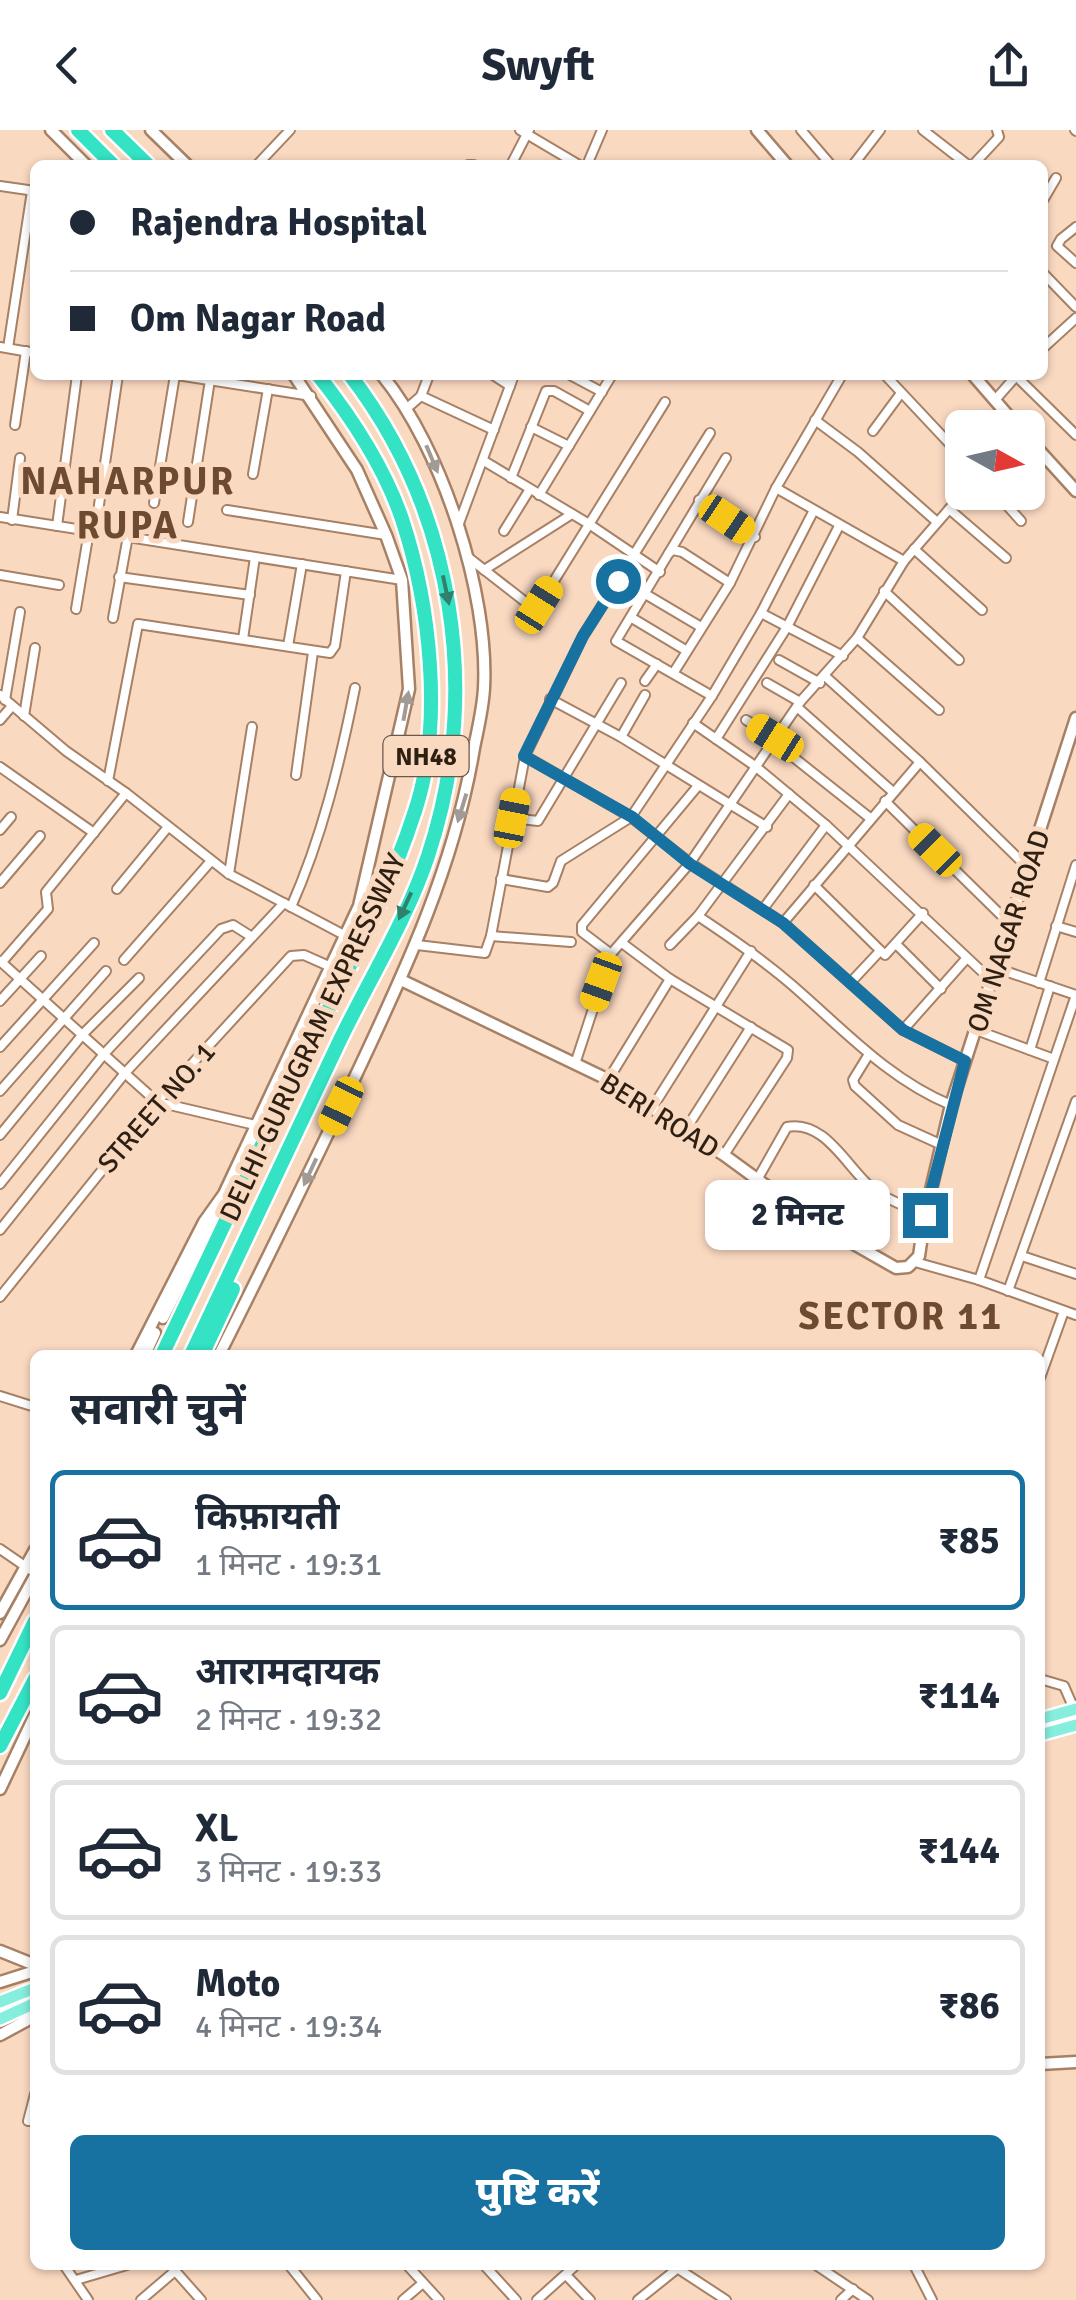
<!DOCTYPE html>
<html lang="hi">
<head>
<meta charset="utf-8">
<style>
  body { margin:0; font-family:Signika,"Noto Sans Devanagari",sans-serif; background:#f2f2f3; color:#1f2937; height:100vh; display:flex; flex-direction:column; font-size:38px; white-space:nowrap }
  * { box-sizing:border-box; margin:0 }
  p { font-size:32px; color:#747a83 }
  .icon { flex:none; width:55px; height:55px; fill:none; stroke:currentColor; stroke-width:2; stroke-linecap:round; stroke-linejoin:round }
  .map { position:relative; flex:1; overflow:hidden }
  .sheet { position:absolute; left:30px; top:1220px; width:1015px; height:920px; display:flex; flex-direction:column; background:#fff; border-radius:15px; box-shadow:0 2px 8px #0004 }
  .sheet>* { flex:none }
  .hud { position:absolute; left:30px; top:30px; width:1018px; height:220px; border-radius:15px; box-shadow:0 2px 8px #0004; display:grid; align-content:center; height:220px; padding:0 40px; background:#fff }
  .needle { width:65px; rotate:98deg }
  .fabs { position:absolute; left:945px; top:280px; display:grid; gap:20px }
  .fabs a { display:grid; place-items:center; width:100px; height:100px; border-radius:15px; background:#fff; box-shadow:0 2px 8px #0004; font-size:50px }
  .end { position:absolute; width:45px; height:45px; margin:-22px; border:12px solid #1772a1; background:#fff; box-shadow:0 0 0 5px #fff }
  .from { border-radius:50% }
  .bubble { position:absolute; height:70px; border-radius:15px; background:#fff; box-shadow:0 2px 8px #0004; font-size:32px; font-weight:800; line-height:70px; text-align:center }
  .car { position:absolute; width:30px; height:60px; margin:-30px -15px; border-radius:12px; box-shadow:0 0 8px 2px #0007; background:linear-gradient(#f5c518 24%,#345 0 40%,#f5c518 0 76%,#345 0 86%,#f5c518 0) }
  .hud b { display:flex; align-items:center; gap:35px; height:95px; font-size:38px }
  .hud b+b { border-top:2px solid #e0e1e3 }
  .hud i { width:25px; height:25px; background:#1f2937 }
  ul { padding:0; list-style:none }
  li { display:flex; align-items:center; gap:30px; height:140px; margin:0 20px 15px; padding:0 20px; border:5px solid #e0e1e3; border-radius:15px }
  li div { flex:1 }
  li b { display:block; font-size:38px }
  li em { font-style:normal; font-weight:800 }
  li.on { border-color:#1772a1 }
  li>.icon { width:90px; height:90px; stroke-width:1.5 }
  h2 { padding:0 40px; font-size:45px; line-height:120px }
  .button { display:flex; gap:20px; margin-top:auto; padding:20px 40px }
  .button a { flex:1; height:115px; border-radius:15px; background:#1772a1; color:#fff; font-size:40px; font-weight:800; line-height:115px; text-align:center }
  header { display:flex; justify-content:space-between; align-items:center; height:130px; padding:0 40px; background:#fff; font-size:45px; font-weight:800 }
  .map>svg:first-child { display:block }
</style>
</head>
<body>
<header><svg class="icon" aria-label="back" viewBox="0 0 24 24"><path d="M15 5l-7 7 7 7"/></svg>Swyft<svg class="icon" aria-label="share" viewBox="0 0 24 24"><path d="M12 15V3M7 8l5-5 5 5M5 13v7h14v-7"/></svg></header>
<div class="map">
<svg width="1076" height="2170" viewBox="0 0 1076 2170">
  <rect width="100%" height="100%" fill="#fad9c1"/>
  <g fill="none" stroke-linecap="round" stroke-linejoin="round">
    <g stroke="#a78165" stroke-width="12">
      <g id="street">
        <path d="M520,0L579,35"/>
        <path d="M801,0L831,35"/>
        <path d="M923,0L968,35"/>
        <path d="M1075,0L1076,1"/>
        <path d="M257,35L290,0"/>
        <path d="M468,35H474"/>
        <path d="M511,35L529,0"/>
        <path d="M587,35L602,0"/>
        <path d="M853,35L880,0"/>
        <path d="M973,35L999,7L997,0"/>
        <path d="M0,56L35,61"/>
        <path d="M1042,72L1056,48"/>
        <path d="M1076,97L1061,109L1057,116L1076,133"/>
        <path d="M1042,142L1076,177"/>
        <path d="M0,217L35,223"/>
        <path d="M8,218L32,61"/>
        <path d="M1042,219L1076,188"/>
        <path d="M177,245L311,266"/>
        <path d="M493,245L510,256"/>
        <path d="M570,245L602,262"/>
        <path d="M885,245L962,327"/>
        <path d="M1015,245L1076,305"/>
        <path d="M421,266L494,300"/>
        <path d="M995,270L1017,245"/>
        <path d="M406,279L421,266L429,245"/>
        <path d="M815,290L858,322L937,392"/>
        <path d="M15,295L26,221"/>
        <path d="M531,297L569,316"/>
        <path d="M873,301L901,263"/>
        <path d="M484,331L589,394L660,442"/>
        <path d="M253,344L268,259"/>
        <path d="M511,348L546,261H554L590,281"/>
        <path d="M776,358L904,431"/>
        <path d="M995,362L1021,391"/>
        <path d="M539,365L612,245"/>
        <path d="M699,370L755,407"/>
        <path d="M154,373L175,245"/>
        <path d="M949,379L1006,428"/>
        <path d="M227,380L386,405"/>
        <path d="M0,387L402,450"/>
        <path d="M12,390L20,328"/>
        <path d="M188,392L210,250"/>
        <path d="M57,396L77,245"/>
        <path d="M458,396L514,245"/>
        <path d="M504,401L530,359"/>
        <path d="M95,402L118,245"/>
        <path d="M914,419L982,480"/>
        <path d="M669,423L673,420L682,422L730,453"/>
        <path d="M469,428L528,474L539,475L665,272"/>
        <path d="M484,440L572,384"/>
        <path d="M0,445L59,455"/>
        <path d="M119,447L250,465"/>
        <path d="M884,461L959,530"/>
        <path d="M647,465L701,497"/>
        <path d="M76,479L89,401"/>
        <path d="M761,483L843,526"/>
        <path d="M113,488L128,406"/>
        <path d="M632,488L687,521"/>
        <path d="M857,508L939,580"/>
        <path d="M243,509L255,427"/>
        <path d="M288,516L302,434"/>
        <path d="M779,530L820,553"/>
        <path d="M674,542L730,453L776,358L842,245"/>
        <path d="M826,547L920,632L1028,738"/>
        <path d="M645,551L657,534"/>
        <path d="M767,553L800,572"/>
        <path d="M0,565L66,621L126,663L229,744L346,806"/>
        <path d="M712,566L616,511L726,328"/>
        <path d="M550,569L621,607L767,697"/>
        <path d="M5,570L20,482"/>
        <path d="M797,577L893,662"/>
        <path d="M24,586L35,518"/>
        <path d="M0,590L12,576"/>
        <path d="M746,590L775,608"/>
        <path d="M693,593L755,636L826,695L992,851"/>
        <path d="M621,607L645,565"/>
        <path d="M716,609L787,497L839,396"/>
        <path d="M773,611L870,688"/>
        <path d="M525,626L631,687L690,733L783,793L903,900L965,931"/>
        <path d="M0,637L94,703"/>
        <path d="M296,645L313,522"/>
        <path d="M108,651L138,494L330,523L335,516L346,441"/>
        <path d="M885,671L1010,794"/>
        <path d="M512,688L538,691L621,553"/>
        <path d="M0,700L11,687"/>
        <path d="M229,744L252,597"/>
        <path d="M501,749L548,757L553,753L561,731L631,687L712,566L761,483L813,382"/>
        <path d="M0,753L40,706"/>
        <path d="M814,755L885,825L923,783"/>
        <path d="M117,759L168,697"/>
        <path d="M291,777C322,707 340,633 355,558"/>
        <path d="M763,779L826,695"/>
        <path d="M698,786L789,664"/>
        <path d="M783,793L920,632"/>
        <path d="M1056,796L1076,802"/>
        <path d="M491,806L571,812"/>
        <path d="M622,813L670,849L788,920L787,928L724,1025"/>
        <path d="M896,814L941,859"/>
        <path d="M417,815L485,823L491,806L525,626L583,506L710,303"/>
        <path d="M670,815L698,786C731,808 762,829 792,855C843,899 888,949 951,975"/>
        <path d="M611,824L582,802V795L697,657"/>
        <path d="M124,830L211,731"/>
        <path d="M0,831L157,972L255,995"/>
        <path d="M2,832L48,779L46,762L126,663"/>
        <path d="M996,838L1076,865"/>
        <path d="M851,852L880,821"/>
        <path d="M1039,853L1076,735"/>
        <path d="M0,871L41,826"/>
        <path d="M903,900L966,829"/>
        <path d="M976,900L1054,929"/>
        <path d="M0,917L94,813"/>
        <path d="M1030,920L1050,856"/>
        <path d="M869,924L853,950L855,956L898,995L942,1015"/>
        <path d="M575,934L611,824L690,733L800,572L857,508L904,431L964,362"/>
        <path d="M608,950L670,849"/>
        <path d="M0,961L106,841"/>
        <path d="M652,978L751,821"/>
        <path d="M686,999L751,897"/>
        <path d="M0,1005L83,904L139,848"/>
        <path d="M757,1050L787,997C826,989 848,1040 874,1060C889,1071 908,1077 925,1085"/>
        <path d="M0,1054L104,924L221,799L233,795L252,807"/>
        <path d="M0,1100L125,943L284,773"/>
        <path d="M1022,1126L1076,1144"/>
        <path d="M915,1132L979,1150L1076,1185"/>
        <path d="M979,1150L1076,865"/>
        <path d="M1008,1161L1076,971"/>
        <path d="M0,1167L157,972L291,826L304,825L331,837"/>
        <path d="M1040,1248L1064,1181"/>
        <path d="M0,1266L35,1277"/>
        <path d="M0,1419L35,1443"/>
        <path d="M1040,1549L1064,1556L1074,1579"/>
        <path d="M28,1991L35,1964"/>
        <path d="M64,2135L88,2170"/>
        <path d="M170,2135L201,2170"/>
        <path d="M289,2135L317,2170"/>
        <path d="M407,2135L439,2170"/>
        <path d="M484,2135L516,2170"/>
        <path d="M816,2135L868,2170"/>
        <path d="M914,2135L932,2170"/>
        <path d="M677,2138L726,2170"/>
        <path d="M566,2145L590,2170"/>
        <path d="M76,2150L127,2135"/>
        <path d="M141,2170L175,2141"/>
        <path d="M403,2170L423,2153"/>
        <path d="M537,2170L576,2135"/>
        <path d="M638,2170L678,2138"/>
        <path d="M841,2170L853,2159"/>
      </g>
    </g>
    <g stroke="#a78165" stroke-width="15">
      <g id="secondary">
        <path d="M51,0L86,35"/>
        <path d="M151,0L187,35"/>
        <path d="M757,0L787,35"/>
        <path d="M973,245L1019,298"/>
        <path d="M1028,308L1076,361"/>
        <path d="M401,850L611,951L724,1025L817,1093L896,1138L908,1137L919,1126L925,1085L951,975L1076,588"/>
        <path d="M163,1188L216,1083"/>
        <path d="M136,1225L204,1092L224,1064L359,776L409,559L402,450L386,405L357,340L294,245"/>
        <path d="M145,1225L155,1203"/>
        <path d="M219,1225C266,1132 311,1039 356,945C406,839 455,734 474,618C478,598 483,578 484,558C489,463 442,318 382,245"/>
        <path d="M0,1483L35,1420"/>
        <path d="M0,1510L35,1446"/>
        <path d="M0,1659L35,1585"/>
        <path d="M0,1821L35,1835"/>
        <path d="M0,1852L35,1841"/>
        <path d="M0,1905L35,1886"/>
        <path d="M1040,1934L1076,1932"/>
      </g>
    </g>
    <g stroke="#fff" stroke-width="16">
      <g id="primary">
        <path d="M1040,1589L1076,1579"/>
        <path d="M1040,1605L1076,1595"/>
        <path d="M0,1872L35,1858"/>
        <path d="M0,1889L35,1873"/>
      </g>
    </g>
    <g stroke="#fff" stroke-width="19">
      <g id="highway">
        <path d="M78,0L113,35"/>
        <path d="M112,0L148,35"/>
        <path d="M162,1225C209,1127 255,1028 303,930C343,849 387,768 415,681C444,594 430,474 402,389C384,336 352,288 318,245"/>
        <path d="M191,1225C241,1120 290,1015 340,910C369,850 407,789 428,726C482,563 455,382 350,245"/>
        <path d="M202,1225L233,1159"/>
        <path d="M0,1563L35,1491"/>
        <path d="M0,1616L35,1549"/>
      </g>
    </g>
    <use href="#street" stroke="#fff" stroke-width="8"/>
    <use href="#secondary" stroke="#fff" stroke-width="10"/>
    <use href="#primary" stroke="#85eedc" stroke-width="11"/>
    <use href="#highway" stroke="#34e2c4" stroke-width="14"/>
  </g>
  <defs><path id="oneway-solid" d="M-6-.8H1V-3.2L6.5 0L1 3.2V.8H-6Z" transform="scale(2.5)"/></defs>
  <g fill="#a19a95">
    <use href="#oneway-solid" transform="translate(432 329) rotate(67)"/>
    <use href="#oneway-solid" transform="translate(406 576) rotate(-80)"/>
    <use href="#oneway-solid" transform="translate(462 678) rotate(107)"/>
    <use href="#oneway-solid" transform="translate(310 1042) rotate(115)"/>
  </g>
  <g fill="#31806c">
    <use href="#oneway-solid" transform="translate(446 460) rotate(78)"/>
    <use href="#oneway-solid" transform="translate(405 776) rotate(115)"/>
  </g>
  <g fill="none" stroke-linecap="round" stroke-linejoin="round">
    <path stroke="#1772a1" stroke-width="12" d="M618,451L583,506L524,626L632,687L690,734L783,793L903,900L965,931L925,1085"/>
  </g>
  <g text-anchor="middle" stroke-width="10" stroke-linejoin="round" paint-order="stroke">
    <rect fill="#fad9c1" stroke="#6b5747" stroke-width="2.5" x="383.5" y="606" width="85" height="40" rx="8"/>
    <g font-size="25" font-weight="bold" fill="#2e1f13">
      <text x="426" y="635">NH48</text>
    </g>
    <g font-size="28" fill="#2e1f13" stroke="#fad9c1">
      <text transform="translate(1008 801) rotate(-72)" y="10">OM NAGAR ROAD</text>
      <text transform="translate(312 907) rotate(-65)" y="10">DELHI-GURUGRAM EXPRESSWAY</text>
      <text transform="translate(156 977) rotate(-49)" y="10">STREET NO. 1</text>
      <text transform="translate(660 985) rotate(32)" y="10">BERI ROAD</text>
    </g>
    <g font-size="38" font-weight="bold" letter-spacing="2.5" fill="#6d4a30" stroke="#fad9c1">
      <text x="128" y="364">NAHARPUR<tspan x="128" dy="44">RUPA</tspan></text>
      <text x="901" y="1199">SECTOR 11</text>
    </g>
  </g>
</svg>
<div class="fabs">
<a><svg class="needle" viewBox="-14 -14 28 28"><path d="M0-13l5 13h-10z" fill="#e53935"/><path d="M0 13l5-13h-10z" fill="#747a83"/></svg></a>
</div>
<i class="end from" style="left:618px;top:451px"></i>
<i class="end" style="left:925px;top:1085px"></i>
<div class="bubble" style="left:705px;top:1050px;width:185px">2 मिनट</div>
<i class="car" style="left:727px;top:389px;rotate:124deg"></i>
<i class="car" style="left:539px;top:475px;rotate:32deg"></i>
<i class="car" style="left:775px;top:608px;rotate:302deg"></i>
<i class="car" style="left:512px;top:688px;rotate:11deg"></i>
<i class="car" style="left:935px;top:720px;rotate:315deg"></i>
<i class="car" style="left:601px;top:852px;rotate:200deg"></i>
<i class="car" style="left:341px;top:976px;rotate:206deg"></i>
<div class="hud">
<b><i class="from"></i>Rajendra Hospital</b>
<b><i></i>Om Nagar Road</b>
</div>
<section class="sheet">
<h2>सवारी चुनें</h2>
<ul>
<li class="on"><svg class="icon" aria-label="car" viewBox="0 0 24 24"><path d="M5 17H2v-5l4-1 3-4h7l3 4 3 1v5h-3M9 17h6M6 11h13"/><circle cx="7" cy="17" r="2"/><circle cx="17" cy="17" r="2"/></svg><div><b>किफ़ायती</b><p>1 मिनट · 19:31</p></div><em>₹85</em></li>
<li><svg class="icon" aria-label="car" viewBox="0 0 24 24"><path d="M5 17H2v-5l4-1 3-4h7l3 4 3 1v5h-3M9 17h6M6 11h13"/><circle cx="7" cy="17" r="2"/><circle cx="17" cy="17" r="2"/></svg><div><b>आरामदायक</b><p>2 मिनट · 19:32</p></div><em>₹114</em></li>
<li><svg class="icon" aria-label="car" viewBox="0 0 24 24"><path d="M5 17H2v-5l4-1 3-4h7l3 4 3 1v5h-3M9 17h6M6 11h13"/><circle cx="7" cy="17" r="2"/><circle cx="17" cy="17" r="2"/></svg><div><b>XL</b><p>3 मिनट · 19:33</p></div><em>₹144</em></li>
<li><svg class="icon" aria-label="car" viewBox="0 0 24 24"><path d="M5 17H2v-5l4-1 3-4h7l3 4 3 1v5h-3M9 17h6M6 11h13"/><circle cx="7" cy="17" r="2"/><circle cx="17" cy="17" r="2"/></svg><div><b>Moto</b><p>4 मिनट · 19:34</p></div><em>₹86</em></li>
</ul>
<div class="button"><a>पुष्टि करें</a></div>
</section>
</div>
</body>
</html>
